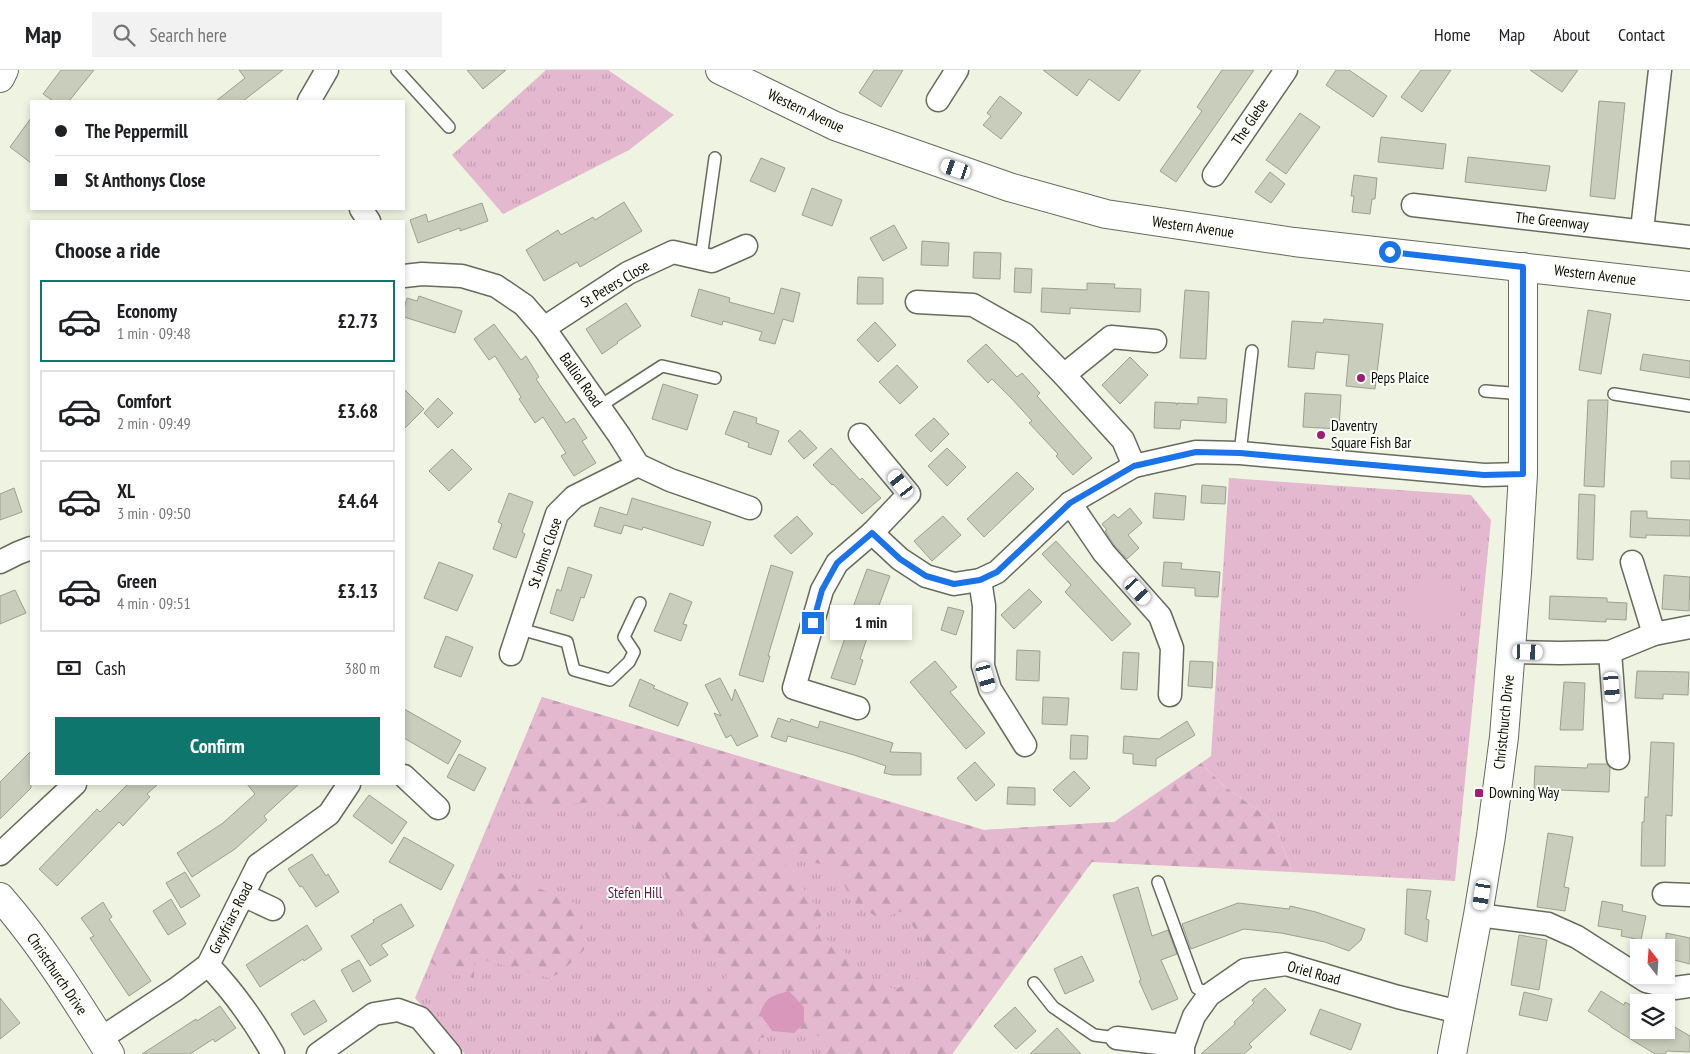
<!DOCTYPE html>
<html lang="en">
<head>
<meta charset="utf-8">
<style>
  body { margin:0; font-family:"PT Sans Narrow",sans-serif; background:#f2f2f2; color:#202124; height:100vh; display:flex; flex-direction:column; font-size:19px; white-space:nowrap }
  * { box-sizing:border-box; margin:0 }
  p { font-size:16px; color:#757577 }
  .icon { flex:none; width:28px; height:28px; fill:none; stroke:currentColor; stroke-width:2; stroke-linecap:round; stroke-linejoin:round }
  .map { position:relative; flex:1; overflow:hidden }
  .side { position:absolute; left:30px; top:150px; width:375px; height:565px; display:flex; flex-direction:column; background:#fff; border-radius:0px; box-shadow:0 2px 8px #0003 }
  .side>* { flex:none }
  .guide { position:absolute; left:30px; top:30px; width:375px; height:110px; border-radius:0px; box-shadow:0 2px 8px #0003; display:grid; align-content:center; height:110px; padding:0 25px; background:#fff }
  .needle { width:32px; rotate:343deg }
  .controls { position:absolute; left:1630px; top:869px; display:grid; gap:10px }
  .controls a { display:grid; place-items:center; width:45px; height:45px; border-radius:0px; background:#fff; box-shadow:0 2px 8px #0003; font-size:25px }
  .end { position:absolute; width:22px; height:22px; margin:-11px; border:6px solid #1a73e8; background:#fff; box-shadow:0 0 0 2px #fff }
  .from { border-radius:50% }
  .bubble { position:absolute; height:35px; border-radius:0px; background:#fff; box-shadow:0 2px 8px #0003; font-size:16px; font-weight:800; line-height:35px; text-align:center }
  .car { position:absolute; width:15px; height:30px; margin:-15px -8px; border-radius:6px; box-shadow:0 0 4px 1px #0007; background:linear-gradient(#fff 24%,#345 0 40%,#fff 0 76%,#345 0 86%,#fff 0) }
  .guide b { display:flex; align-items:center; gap:18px; height:48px; font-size:19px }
  .guide b+b { border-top:1px solid #e0e0e0 }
  .guide i { width:12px; height:12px; background:#202124 }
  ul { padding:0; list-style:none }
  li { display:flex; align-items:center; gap:15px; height:82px; margin:0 10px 8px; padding:0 15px; border:2px solid #e0e0e0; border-radius:0px }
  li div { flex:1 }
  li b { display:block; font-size:19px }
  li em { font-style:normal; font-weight:800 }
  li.current { border-color:#0f766e }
  li>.icon { width:45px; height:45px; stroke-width:1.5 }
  h2 { padding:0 25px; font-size:22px; line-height:60px }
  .pay { display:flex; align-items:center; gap:12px; height:55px; padding:0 25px; font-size:19px }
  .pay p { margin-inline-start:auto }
  .primary-button { display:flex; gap:10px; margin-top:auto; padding:10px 25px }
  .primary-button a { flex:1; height:58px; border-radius:0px; background:#0f766e; color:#fff; font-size:20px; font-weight:800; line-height:58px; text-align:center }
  header { display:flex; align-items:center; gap:30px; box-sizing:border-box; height:70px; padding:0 25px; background:#fff; border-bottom:1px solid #e0e0e0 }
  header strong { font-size:24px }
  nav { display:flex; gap:28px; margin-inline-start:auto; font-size:18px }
  .search { width:350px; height:45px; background:#f2f2f2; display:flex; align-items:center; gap:12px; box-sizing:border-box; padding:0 18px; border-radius:0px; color:#757577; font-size:19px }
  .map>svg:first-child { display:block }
</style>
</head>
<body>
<header>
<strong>Map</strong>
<div class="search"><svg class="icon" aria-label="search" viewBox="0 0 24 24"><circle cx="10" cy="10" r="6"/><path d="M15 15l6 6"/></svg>Search here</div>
<nav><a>Home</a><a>Map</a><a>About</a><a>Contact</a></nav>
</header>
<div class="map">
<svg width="1690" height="984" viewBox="0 0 1690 984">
  <defs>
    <pattern id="grass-tufts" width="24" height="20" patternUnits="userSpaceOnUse" patternTransform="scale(1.25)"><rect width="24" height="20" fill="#e4b8cf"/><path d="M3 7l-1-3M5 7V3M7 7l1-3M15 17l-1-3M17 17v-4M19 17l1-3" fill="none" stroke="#c29db0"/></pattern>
    <pattern id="forest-firs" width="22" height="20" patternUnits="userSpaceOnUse" patternTransform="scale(1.25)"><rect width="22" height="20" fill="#e4b8cf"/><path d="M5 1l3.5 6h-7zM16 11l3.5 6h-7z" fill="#c29db0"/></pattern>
  </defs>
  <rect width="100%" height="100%" fill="#eff3e1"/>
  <g fill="url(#grass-tufts)">
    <path d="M546,0H608L674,45L629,80L503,144L452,85Z"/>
    <path d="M1229,408L1471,425L1491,450L1455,811L1292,802L1274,752L1223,715L1201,693L1211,686Z"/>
    <path d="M542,627L984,760L1114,752L952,984H465L415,928Z"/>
  </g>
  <g fill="url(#forest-firs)" fill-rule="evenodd">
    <path d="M542,627L984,760L1114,752L1201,693L1223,715L1274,752L1292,802L1092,792L952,984H827L824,969L806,960L760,968L757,984H584L606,950L636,947L696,926L726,912L728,888L708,878L679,840L666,806L630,750L596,732L567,734L534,740L515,729L508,709ZM780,787L800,789L836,798L852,831L880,849L902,841L923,870L927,903L896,919L864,911L856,890L815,861L822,844Z"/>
    <path d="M473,792L575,833L582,852L584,880L560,903L549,908L475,887L474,908L450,904L430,892Z"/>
  </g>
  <path fill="#e4b8cf" d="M1407,510L1461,513L1460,550L1405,547Z"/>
  <path fill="#d997bb" d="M789,921L804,937V953L794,963L772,961L760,944C766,926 772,926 789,921Z"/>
  <g fill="#c9cdbb" stroke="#9da090">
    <path d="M61,0H94L69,31H53L43,24Z"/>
    <path d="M239,0H283L243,31H216L245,8Z"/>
    <path d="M467,0H506L483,19Z"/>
    <path d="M874,0H903L881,37L859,23Z"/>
    <path d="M1043,0H1141L1119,31L1089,9L1077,26Z"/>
    <path d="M1222,0H1254L1176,112L1160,101L1202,41L1197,37Z"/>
    <path d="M1336,0H1349L1387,26L1373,47L1326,15Z"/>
    <path d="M1421,0H1451L1422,42L1401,27Z"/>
    <path d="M1530,0H1578L1562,22Z"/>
    <path d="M1000,26L1022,43L1001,69L983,55L991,46L987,43Z"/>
    <path d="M1599,31L1625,33L1615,129L1590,126Z"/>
    <path d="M1300,43L1320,57L1286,104L1266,90Z"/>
    <path d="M31,48V93L10,77Z"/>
    <path d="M1381,67L1446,74L1443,99L1378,92Z"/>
    <path d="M1468,87L1550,96L1546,121L1465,112Z"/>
    <path d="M761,88L785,98L775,122L750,111Z"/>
    <path d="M1270,102L1285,114L1271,133L1255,122Z"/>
    <path d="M1354,105L1377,108L1375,129H1372L1370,144L1352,142L1354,126H1351Z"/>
    <path d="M812,118L842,130L832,156L802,145Z"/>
    <path d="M624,132L642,161L580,197L577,192L544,211L526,180L558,160L561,165L593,147L595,150Z"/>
    <path d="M482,133L488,151L460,161V158L418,173L410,150L426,144L428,152Z"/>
    <path d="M894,155L907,178L883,191L870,168Z"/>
    <path d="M922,171L949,173L948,196L921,195Z"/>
    <path d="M974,182L1001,183L1000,209L973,208Z"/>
    <path d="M1015,198L1032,199L1031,223L1014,222Z"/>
    <path d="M858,207L883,208V234H857Z"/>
    <path d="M1087,213L1115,214L1114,218L1141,219L1140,242L1070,238V244L1041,242L1042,218L1087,220Z"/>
    <path d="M781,218L800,223L793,252L783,249L775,274L759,270L762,262L723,251L722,255L691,246L699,219L730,228L729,232L774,244Z"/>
    <path d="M1185,220L1209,222L1206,289L1180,288Z"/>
    <path d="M419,226L462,241L455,263L404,247V238L407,228L417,231Z"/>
    <path d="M626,233L641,256L617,272L618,273L602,284L586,259Z"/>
    <path d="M1588,240L1611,244L1601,304L1579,300Z"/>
    <path d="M1324,249L1383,254L1375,319L1346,316L1349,285L1316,282L1314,299L1288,297L1292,251L1323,253Z"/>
    <path d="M875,252L896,275L878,292L857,270Z"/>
    <path d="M494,254L521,290L526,286L539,307L536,309L566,353L574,348L587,368L582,371L596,393L574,406L561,386L566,383L543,347L535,353L519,329L521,327L495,286L489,290L474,269Z"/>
    <path d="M986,274L1017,307L1022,303L1040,323L1037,326L1092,388L1073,405L1056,386L1058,384L1029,353L1032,351L1013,330L992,309L988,313L967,291Z"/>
    <path d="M1643,284L1690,291V308L1640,300Z"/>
    <path d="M1130,287L1148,305L1120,334L1102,315Z"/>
    <path d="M897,295L918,317L900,334L879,312Z"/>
    <path d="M663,314L698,325L687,360L652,349Z"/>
    <path d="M404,319L424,339L404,359Z"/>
    <path d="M1305,323L1341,325L1339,359L1303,357Z"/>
    <path d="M1198,327L1227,329L1226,353L1181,350L1180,359L1154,358L1155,332L1176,333L1177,335V333L1198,334Z"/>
    <path d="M438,328L453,343L438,358L424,343Z"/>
    <path d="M1588,330H1608L1604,417L1584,416Z"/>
    <path d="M734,341L757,348L756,353L779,361L771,385L748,377L749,373L725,364Z"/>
    <path d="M934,348L949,364L931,382L915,365Z"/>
    <path d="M800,360L817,378L804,389L788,371Z"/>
    <path d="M831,378L860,410L862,408L881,428L862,444L833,414L832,415L813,395Z"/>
    <path d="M947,378L966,397L947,416L928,396Z"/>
    <path d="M452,379L472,399L449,421L429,401Z"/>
    <path d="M1671,391H1690V409L1671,408Z"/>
    <path d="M1017,402L1034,419L984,467L967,449Z"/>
    <path d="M1202,415L1226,417L1225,434L1201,433Z"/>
    <path d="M14,418L22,442L0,450V424Z"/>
    <path d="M509,423L533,432L522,462L525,464L516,488L493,479L502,454L498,452Z"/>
    <path d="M1155,423L1186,426L1184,450L1153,448Z"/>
    <path d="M1579,424L1595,425L1593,490L1577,489Z"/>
    <path d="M632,428L711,452L703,476L643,457L642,460L624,455L621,464L594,456L600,437L627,445Z"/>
    <path d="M1130,438L1142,453L1128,465L1139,478L1127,489L1114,475L1105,461L1107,460L1102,454L1114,444L1118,448Z"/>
    <path d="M1631,441H1647V448L1690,450V466L1646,465V468L1630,467Z"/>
    <path d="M797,446L813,464L791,484L774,466Z"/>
    <path d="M943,446L961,465L932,491L914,471Z"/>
    <path d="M1056,471L1131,554L1112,571L1065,522L1071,515L1042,484Z"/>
    <path d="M439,492L473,505L457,541L424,528Z"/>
    <path d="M1164,492L1182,493L1181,499L1220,502L1218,527L1195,526V518L1162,516Z"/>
    <path d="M771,495L793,502L768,586H770L763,612L739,605Z"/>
    <path d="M568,497L592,505L584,528L581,527L573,551L550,543L557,519L561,521Z"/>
    <path d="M867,499L890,506L869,562L860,589L863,590L855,615L831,608L845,568L842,567Z"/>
    <path d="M1664,505L1690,507L1689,541L1662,539Z"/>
    <path d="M1029,519L1042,532L1014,559L1001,545Z"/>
    <path d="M15,520L26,543L0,554V526Z"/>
    <path d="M670,523L692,532L683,554L687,555L681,571L654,561Z"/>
    <path d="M1550,526L1607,528V532L1627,533L1626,550L1606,549V552L1549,549Z"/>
    <path d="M948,537L964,541L956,565L941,560Z"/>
    <path d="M446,566L473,577L461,607L434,597Z"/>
    <path d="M1017,580L1040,581L1039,611L1016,610Z"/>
    <path d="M1123,582L1139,583L1137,620L1121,619Z"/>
    <path d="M935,591L957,617L950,622L985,663L966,679L910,612Z"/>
    <path d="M1190,591L1213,592L1212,618L1188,616Z"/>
    <path d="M1637,601L1689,602L1688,625L1663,624V629L1635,628Z"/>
    <path d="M720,608L732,631L735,619L758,666L737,676L731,665L726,668L714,643L721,646L705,615Z"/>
    <path d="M640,609L655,616L653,618L688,633L678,656L629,636Z"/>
    <path d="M1564,612L1585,613L1583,660H1560Z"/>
    <path d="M1043,627L1069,628L1067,655L1042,654Z"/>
    <path d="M404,639L461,671L448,694L404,668Z"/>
    <path d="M778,648L790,652L791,649L818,658L820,651L893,673L890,682L921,683V705H893L884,703L886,696L854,685L788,666L786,672L771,667Z"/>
    <path d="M1187,651L1195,665L1156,689V696L1133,694V684L1123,683L1124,666L1159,669Z"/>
    <path d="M1071,665L1088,666L1087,689H1070Z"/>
    <path d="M1651,672L1674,673L1672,746L1666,745L1665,796H1641L1642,752H1644L1645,727H1648Z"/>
    <path d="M31,681V718L0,749V712Z"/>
    <path d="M459,684L486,698L474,721L447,707Z"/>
    <path d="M975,692L995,715L976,731L957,708Z"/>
    <path d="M1588,694H1607L1610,698L1609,722L1534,719L1535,696L1587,698Z"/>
    <path d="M1074,701L1090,718L1070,737L1053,720Z"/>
    <path d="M128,714H158L147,724L150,727L123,756L119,752L57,816L39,799L97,739L100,742Z"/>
    <path d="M247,714H299L264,746L267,750L235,779L192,807L177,783L223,753L255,724Z"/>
    <path d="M1008,717L1035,718V735L1007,734Z"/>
    <path d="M369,725L407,752L392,774L353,746Z"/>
    <path d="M1548,763L1573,767L1564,817L1569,818L1565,841L1537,837Z"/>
    <path d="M404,767L454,795L441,820L389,792Z"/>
    <path d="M312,784L326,806L328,804L339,822L316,837L302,816L300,817L288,799Z"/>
    <path d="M185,802L200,826L181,838L166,813Z"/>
    <path d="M1138,817L1152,866L1168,860L1177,884L1161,890L1178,929L1152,940L1139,911L1141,910L1113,825Z"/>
    <path d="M1407,819L1431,821L1426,849L1429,850L1427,872L1405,864Z"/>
    <path d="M171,829L186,854L168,865L153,841Z"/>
    <path d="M1602,831L1623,835L1622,841L1646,846L1641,870L1621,866L1622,860L1598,856Z"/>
    <path d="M103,832L112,847L109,849L151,911L129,926L90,868L94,866L81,848Z"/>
    <path d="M1238,833L1289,839L1290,836L1316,842L1365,859L1361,870L1349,881L1325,872L1281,863L1244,859L1191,879L1182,854Z"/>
    <path d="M401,834L414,856L381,875L388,885L370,896L351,866L374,852L373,850Z"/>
    <path d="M307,855L322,879L304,891L303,889L260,917L246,895Z"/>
    <path d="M1666,863L1690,868V894L1666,888Z"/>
    <path d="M1519,865L1547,870L1539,920L1511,915Z"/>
    <path d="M1082,886L1094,911L1065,924L1054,899Z"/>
    <path d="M359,890L371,911L353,922L341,900Z"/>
    <path d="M1265,918L1286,940L1249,974L1252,977L1244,984H1201L1235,954L1234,952L1254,933L1252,930Z"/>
    <path d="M1601,921L1624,935L1625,932L1639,940V960H1666V952L1690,966V982L1667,981L1665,984H1655L1611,957V956L1588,941Z"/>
    <path d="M1524,922L1552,929L1547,951L1519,945Z"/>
    <path d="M0,928L20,953L0,969Z"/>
    <path d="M314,930L327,951L304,965L291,944Z"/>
    <path d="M220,936L236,958L215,972L213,969L190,984H142L196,949L197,951Z"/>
    <path d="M1015,937L1036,961L1016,979L994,956Z"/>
    <path d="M1320,939L1361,954L1351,980L1310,964Z"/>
    <path d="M1057,958L1081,984H1030Z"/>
  </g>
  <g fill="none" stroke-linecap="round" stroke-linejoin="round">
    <g stroke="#686b5c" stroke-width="14">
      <g id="lane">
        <path d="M397,0L449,57"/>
        <path d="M701,188L715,88"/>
        <path d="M1485,321L1523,324"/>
        <path d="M1614,324L1690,336"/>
        <path d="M600,336L662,296L715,308"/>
        <path d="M1240,383L1252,281"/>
        <path d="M520,559L567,572L574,600L610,610L629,592L634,582L624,567L640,533"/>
        <path d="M1158,812L1197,918L1209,925"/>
        <path d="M1034,913L1053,937L1094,965L1117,968"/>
      </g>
    </g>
    <g stroke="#686b5c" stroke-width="25">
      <g id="street">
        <path d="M938,30L957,0"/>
        <path d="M309,31L327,0"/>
        <path d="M1214,105L1286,0"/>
        <path d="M1413,135L1690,167"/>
        <path d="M361,139L369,151"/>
        <path d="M1642,160L1660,0"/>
        <path d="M404,206L422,204L462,206L496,216L524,235L544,258L619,365L638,395L670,410L750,438"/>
        <path d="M917,232L973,235L1024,264L1064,305L1123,370L1134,396"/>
        <path d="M544,258L628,203L673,182L712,191L746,176"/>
        <path d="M1064,305L1111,267L1155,271"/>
        <path d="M1070,433L1104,483L1160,546L1172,578L1170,625"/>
        <path d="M872,463L900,489L926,506L954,514L980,510L997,502L1070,433L1134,396L1196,382L1240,383L1484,405L1523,404"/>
        <path d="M0,492L18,483L31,478"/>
        <path d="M1632,492L1654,564"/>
        <path d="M980,510L984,536L983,596L990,619L1025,675"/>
        <path d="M1511,582L1560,583L1610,582L1654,564L1690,557"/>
        <path d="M1610,582L1618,688"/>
        <path d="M511,584L557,444L574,427L638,395"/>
        <path d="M858,638L794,618L822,520L837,493L872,463L909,424L860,365"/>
        <path d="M404,706L438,738"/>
        <path d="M0,784L75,714"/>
        <path d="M1664,824L1690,825"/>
        <path d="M243,825L273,839"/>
        <path d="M1478,845L1548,854L1577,867L1646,911L1675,918L1690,916"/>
        <path d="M208,895C233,921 255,952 273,984"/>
        <path d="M1117,968L1183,976"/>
        <path d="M100,969L176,919L208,895L258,795L329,744L349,714"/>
        <path d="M318,984L374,944L398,940L420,948L450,984"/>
        <path d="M1183,984V976L1194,946L1209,925L1245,900L1286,894L1398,927L1459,942"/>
      </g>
    </g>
    <g stroke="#686b5c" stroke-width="30">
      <g id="secondary">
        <path d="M720,0L835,56L1009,117L1106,144L1294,172L1690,216"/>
        <path d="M0,8L4,0"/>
        <path d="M0,827C42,875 76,930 110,984"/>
        <path d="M1452,984L1478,845L1491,766L1504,667L1517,503L1523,404V197"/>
      </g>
    </g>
    <use href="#lane" stroke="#fff" stroke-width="11"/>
    <use href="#street" stroke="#fff" stroke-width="22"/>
    <use href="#secondary" stroke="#fff" stroke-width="28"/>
  </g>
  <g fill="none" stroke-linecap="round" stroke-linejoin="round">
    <path stroke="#1a73e8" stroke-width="6" d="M813,553L822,520L837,493L872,463L900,489L926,506L954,514L980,510L997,502L1070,433L1134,396L1196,382L1240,383L1484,405L1523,404V197L1390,182"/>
  </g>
  <g fill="#9d1e73" stroke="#fdfff8" stroke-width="2">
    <circle cx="1361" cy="308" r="5"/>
    <circle cx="1321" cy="365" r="5"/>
    <rect x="1474" y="718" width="10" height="10" rx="2.5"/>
  </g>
  <g text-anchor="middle" stroke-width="4" stroke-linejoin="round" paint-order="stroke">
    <g font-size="15" fill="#0b0d07" stroke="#fdfff8">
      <text transform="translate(806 41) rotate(25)" y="5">Western Avenue</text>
      <text transform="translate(1250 52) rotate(-56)" y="5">The Glebe</text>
      <text transform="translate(1552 151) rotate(6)" y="5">The Greenway</text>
      <text transform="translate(1193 157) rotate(8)" y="5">Western Avenue</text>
      <text transform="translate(1595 205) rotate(7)" y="5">Western Avenue</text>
      <text transform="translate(615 214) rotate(-31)" y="5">St Peters Close</text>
      <text transform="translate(581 310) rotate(55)" y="5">Balliol Road</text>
      <text transform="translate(545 483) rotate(-71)" y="5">St Johns Close</text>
      <text transform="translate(1504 652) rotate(-84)" y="5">Christchurch Drive</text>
      <text transform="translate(231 848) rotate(-63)" y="5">Greyfriars Road</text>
      <text transform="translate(1314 903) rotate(15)" y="5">Oriel Road</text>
      <text transform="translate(57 904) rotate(56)" y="5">Christchurch Drive</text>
    </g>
    <g font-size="15" fill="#0b0d07" stroke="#fdfff8" text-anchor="start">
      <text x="1371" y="313">Peps Plaice</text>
      <text x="1331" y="361">Daventry<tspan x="1331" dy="17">Square Fish Bar</tspan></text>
      <text x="1489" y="728">Downing Way</text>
    </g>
    <g font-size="15" fill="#66194b" stroke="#fdfff8">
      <text x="635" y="828">Stefen Hill</text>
    </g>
  </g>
</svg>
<div class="controls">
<a><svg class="needle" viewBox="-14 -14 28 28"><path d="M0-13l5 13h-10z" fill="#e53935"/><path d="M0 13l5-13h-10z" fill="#757577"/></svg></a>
<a><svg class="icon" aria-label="layers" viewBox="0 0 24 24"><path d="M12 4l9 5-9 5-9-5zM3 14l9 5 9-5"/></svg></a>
</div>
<i class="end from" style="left:1390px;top:182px"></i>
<i class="end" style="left:813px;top:553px"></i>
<div class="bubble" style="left:830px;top:535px;width:82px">1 min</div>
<i class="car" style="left:956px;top:99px;rotate:289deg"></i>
<i class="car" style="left:901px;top:414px;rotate:321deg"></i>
<i class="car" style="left:1138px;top:521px;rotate:138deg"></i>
<i class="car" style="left:1528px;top:582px;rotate:92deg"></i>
<i class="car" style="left:986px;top:607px;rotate:164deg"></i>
<i class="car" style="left:1612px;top:617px;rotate:175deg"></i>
<i class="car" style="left:1482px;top:825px;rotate:189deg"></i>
<div class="guide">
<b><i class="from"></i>The Peppermill</b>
<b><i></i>St Anthonys Close</b>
</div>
<section class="side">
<h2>Choose a ride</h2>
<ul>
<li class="current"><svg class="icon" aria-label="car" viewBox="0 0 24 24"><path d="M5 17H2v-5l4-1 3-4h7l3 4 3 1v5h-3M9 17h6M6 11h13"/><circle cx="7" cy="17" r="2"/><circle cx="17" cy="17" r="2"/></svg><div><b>Economy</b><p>1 min · 09:48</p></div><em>£2.73</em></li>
<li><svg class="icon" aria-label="car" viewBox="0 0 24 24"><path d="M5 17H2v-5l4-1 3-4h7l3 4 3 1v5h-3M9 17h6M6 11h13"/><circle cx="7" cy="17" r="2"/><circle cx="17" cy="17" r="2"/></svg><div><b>Comfort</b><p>2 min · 09:49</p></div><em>£3.68</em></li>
<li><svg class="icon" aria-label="car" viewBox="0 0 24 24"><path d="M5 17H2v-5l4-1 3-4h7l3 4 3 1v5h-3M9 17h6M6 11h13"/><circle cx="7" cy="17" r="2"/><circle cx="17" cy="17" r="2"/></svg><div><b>XL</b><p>3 min · 09:50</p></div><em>£4.64</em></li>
<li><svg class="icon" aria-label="car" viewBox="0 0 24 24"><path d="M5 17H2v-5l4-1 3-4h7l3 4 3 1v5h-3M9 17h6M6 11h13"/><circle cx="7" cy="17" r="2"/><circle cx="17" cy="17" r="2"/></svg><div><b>Green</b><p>4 min · 09:51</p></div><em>£3.13</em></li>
</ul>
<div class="pay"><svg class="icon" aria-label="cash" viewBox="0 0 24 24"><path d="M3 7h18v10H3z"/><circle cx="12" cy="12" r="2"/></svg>Cash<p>380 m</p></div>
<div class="primary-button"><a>Confirm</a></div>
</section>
</div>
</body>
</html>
